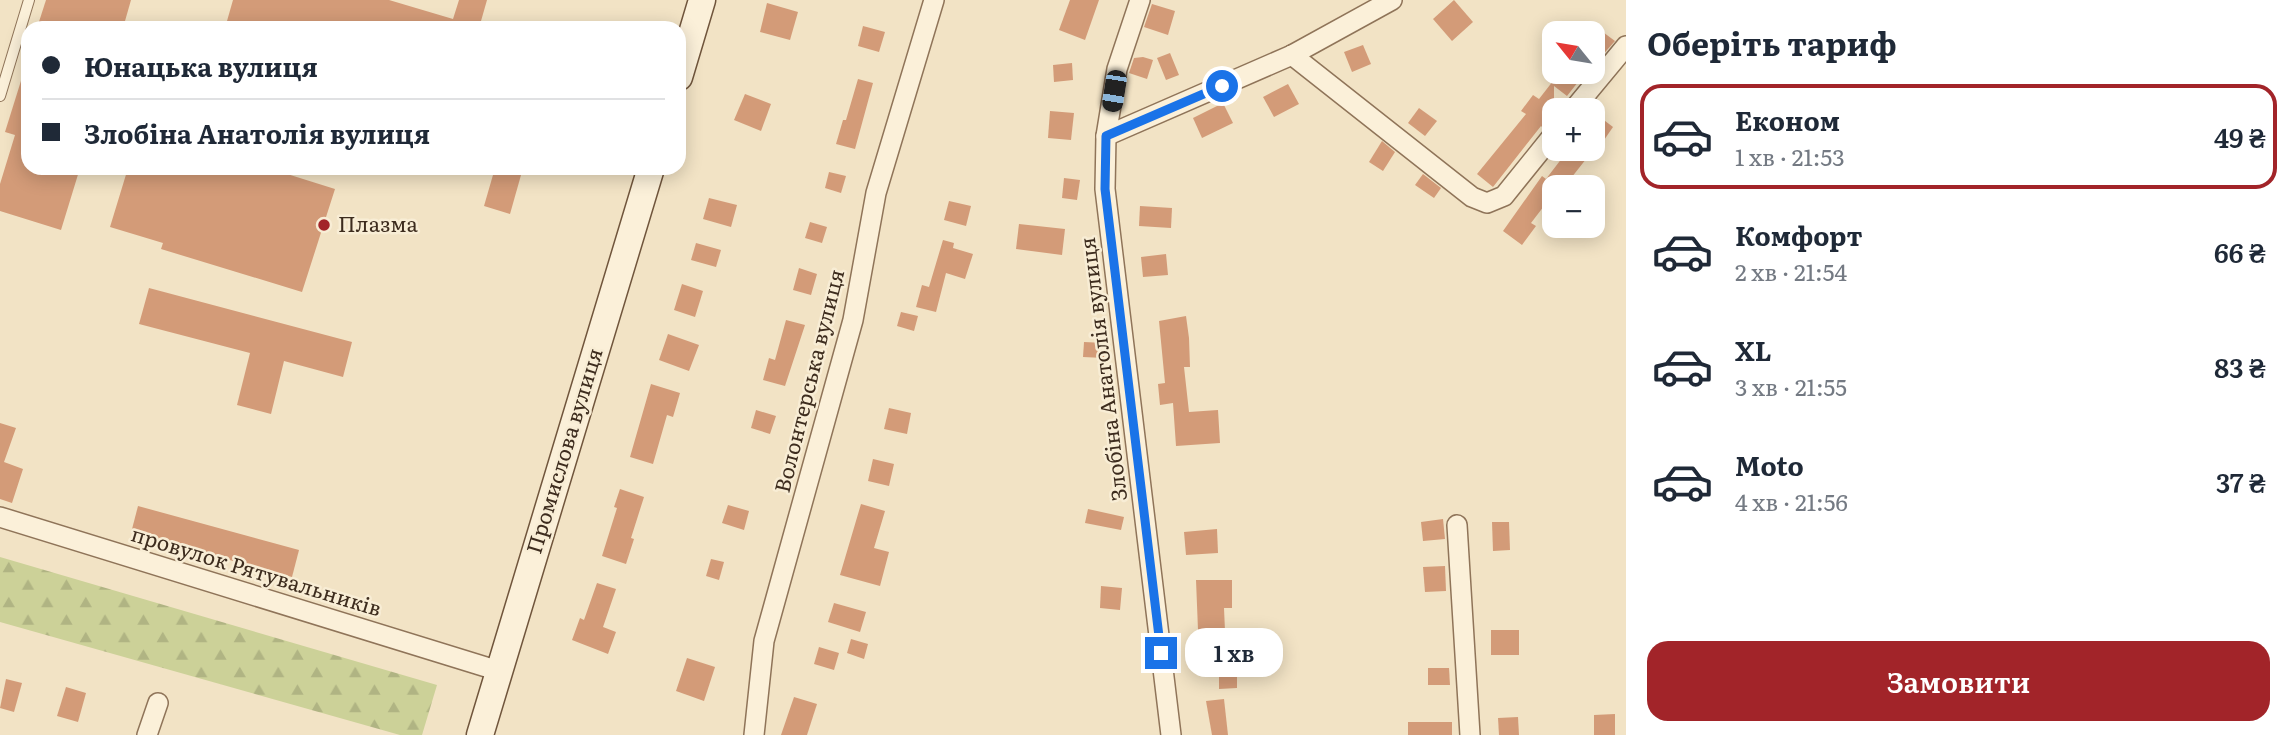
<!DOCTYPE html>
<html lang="uk">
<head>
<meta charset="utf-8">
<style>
  body { margin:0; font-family:Literata,serif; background:#f6f6f7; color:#1f2937; height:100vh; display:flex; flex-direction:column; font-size:26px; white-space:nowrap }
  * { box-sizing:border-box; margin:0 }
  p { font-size:23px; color:#747a83 }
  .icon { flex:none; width:38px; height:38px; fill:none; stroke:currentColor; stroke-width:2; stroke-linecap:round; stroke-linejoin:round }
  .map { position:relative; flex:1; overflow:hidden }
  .panel { display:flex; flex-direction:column; background:#fff; width:665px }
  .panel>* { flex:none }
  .top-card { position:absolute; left:21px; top:21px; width:665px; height:154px; border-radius:21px; box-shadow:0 4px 18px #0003; display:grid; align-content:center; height:154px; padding:0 21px; background:#fff }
  .needle { width:46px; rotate:300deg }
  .buttons { position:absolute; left:1542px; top:21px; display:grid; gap:14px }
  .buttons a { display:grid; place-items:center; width:63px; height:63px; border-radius:14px; background:#fff; box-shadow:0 4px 18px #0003; font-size:35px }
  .end { position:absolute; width:32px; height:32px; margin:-16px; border:9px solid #1a73e8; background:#fff; box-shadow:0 0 0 4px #fff }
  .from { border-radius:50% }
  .bubble { position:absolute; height:49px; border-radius:21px; background:#fff; box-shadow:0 4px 18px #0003; font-size:23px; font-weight:600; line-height:49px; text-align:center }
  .car { position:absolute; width:21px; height:42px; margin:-21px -10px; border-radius:9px; box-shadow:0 0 5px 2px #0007; background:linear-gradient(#222 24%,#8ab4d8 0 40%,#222 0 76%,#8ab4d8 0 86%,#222 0) }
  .top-card b { display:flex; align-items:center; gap:24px; height:66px; font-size:26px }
  .top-card b+b { border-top:2px solid #e0e1e3 }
  .top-card i { width:18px; height:18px; background:#1f2937 }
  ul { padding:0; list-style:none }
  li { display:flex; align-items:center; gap:21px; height:105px; margin:0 14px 10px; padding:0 7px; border:4px solid transparent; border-radius:21px }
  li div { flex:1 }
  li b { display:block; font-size:26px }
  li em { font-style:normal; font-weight:600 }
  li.active { border-color:#a22429 }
  li>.icon { width:63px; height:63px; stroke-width:1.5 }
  h2 { padding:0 21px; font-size:32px; line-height:84px }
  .button { display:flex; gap:14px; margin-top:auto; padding:14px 21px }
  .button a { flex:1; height:80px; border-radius:21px; background:#a22429; color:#fff; font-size:28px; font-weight:600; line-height:80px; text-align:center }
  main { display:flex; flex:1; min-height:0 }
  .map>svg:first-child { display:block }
</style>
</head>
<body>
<main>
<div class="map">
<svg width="1626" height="735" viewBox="0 0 1626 735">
  <defs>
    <pattern id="forest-firs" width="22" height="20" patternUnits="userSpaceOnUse" patternTransform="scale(1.75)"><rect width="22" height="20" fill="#ccd198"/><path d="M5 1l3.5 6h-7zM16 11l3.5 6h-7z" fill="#b0b483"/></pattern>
  </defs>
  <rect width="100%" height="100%" fill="#f2e3c5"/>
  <path fill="url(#forest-firs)" d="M0,557L437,685L422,735H400L0,622Z"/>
  <g fill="#d39b78">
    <path d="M46,0H131L123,28H37Z"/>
    <path d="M233,0H389L453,19L459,0H487L479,28H225Z"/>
    <path d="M1070,0H1099L1085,40L1059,30Z"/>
    <path d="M1454,0L1473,22L1452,41L1433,19Z"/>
    <path d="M767,3L798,12L790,40L760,32Z"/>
    <path d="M1152,4L1175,11L1168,35L1144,27Z"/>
    <path d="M1592,24L1615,41L1599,59L1592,54Z"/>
    <path d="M863,26L885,32L879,52L858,46Z"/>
    <path d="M1363,45L1371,64L1352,72L1344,52Z"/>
    <path d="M1170,53L1179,75L1166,80L1157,58Z"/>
    <path d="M1143,57L1153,60L1147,79L1129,73L1134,58Z"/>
    <path d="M1072,63L1073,80L1054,82L1053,65Z"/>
    <path d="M25,68H28V168H80L61,230L0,211V184L15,135L5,132Z"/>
    <path d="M1560,72H1575L1582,77L1567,96L1554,86V115L1543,128L1541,126L1493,187L1477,174L1526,114L1521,111L1533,95L1539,99Z"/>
    <path d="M858,79L873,83L855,149L836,144L843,120H846Z"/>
    <path d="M1288,84L1299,104L1274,117L1263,97Z"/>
    <path d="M745,94L771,104L761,131L734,120Z"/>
    <path d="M1223,103L1233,123L1202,138L1193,118Z"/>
    <path d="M1419,108L1437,121L1425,136L1408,123Z"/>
    <path d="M1050,111L1074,113L1071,140L1048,138Z"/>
    <path d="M1592,111L1613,127L1602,143L1592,136Z"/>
    <path d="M1382,141L1395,152L1383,171L1369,162Z"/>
    <path d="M1569,149H1594L1564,187H1554V193L1531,223L1536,226L1522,245L1503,231L1542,176L1546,179Z"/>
    <path d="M128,168H268L335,189L302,292L161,249L163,243L110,227Z"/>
    <path d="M495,168H523L510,214L484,206Z"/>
    <path d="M829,172L846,176L841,193L825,188Z"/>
    <path d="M1423,174L1441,188L1434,198L1415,185Z"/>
    <path d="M1064,178L1080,180L1077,200L1062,198Z"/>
    <path d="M709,198L737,205L731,227L703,219Z"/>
    <path d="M949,201L971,206L966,226L944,220Z"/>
    <path d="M1140,206L1172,208L1171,228L1139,226Z"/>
    <path d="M810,222L827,227L822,243L805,238Z"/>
    <path d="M1019,224L1065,229L1062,255L1016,249Z"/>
    <path d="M943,240L954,243L953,248L973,254L965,279L946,273L936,312L916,307L922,285L929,287Z"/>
    <path d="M696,243L721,250L716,267L691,260Z"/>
    <path d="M1166,254L1168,275L1143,277L1141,257Z"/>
    <path d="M799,268L817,274L811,295L793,290Z"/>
    <path d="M682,284L703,291L695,317L674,310Z"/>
    <path d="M149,288L352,342L343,377L284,361L271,414L237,405L250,353L139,324Z"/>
    <path d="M901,312L918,316L914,331L897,326Z"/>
    <path d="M1186,316L1189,338L1190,367H1184L1189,412L1218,410L1220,443L1176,446L1173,403L1160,405L1158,384L1165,383L1159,321Z"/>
    <path d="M786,320L805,325L785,386L763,380L769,358L775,360Z"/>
    <path d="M668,334L699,345L689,371L659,360Z"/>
    <path d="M1084,342L1105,343L1104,358L1083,357Z"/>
    <path d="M651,384L680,393L673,417L667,415L653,464L630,457Z"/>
    <path d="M889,408L911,413L907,434L884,429Z"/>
    <path d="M756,410L776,416L770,434L751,428Z"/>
    <path d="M0,423L16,428L4,462L23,469L12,503L0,499Z"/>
    <path d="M873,459L894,464L889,486L868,481Z"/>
    <path d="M620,489L644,497L631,538L634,539L626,564L602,556L617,508L614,507Z"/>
    <path d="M861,504L885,511L874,548L889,552L880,586L840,575Z"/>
    <path d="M728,505L749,511L744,530L722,523Z"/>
    <path d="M138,506L299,550L292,577L131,533Z"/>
    <path d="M1088,509L1124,517L1121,530L1085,523Z"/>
    <path d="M1443,519L1445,539L1423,541L1421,522Z"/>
    <path d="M1492,522H1509L1510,550L1493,551Z"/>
    <path d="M1217,529L1218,553L1186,555L1184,532Z"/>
    <path d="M711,559L724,562L719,580L706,576Z"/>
    <path d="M1445,566L1446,591L1425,592L1423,567Z"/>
    <path d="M1196,580H1232V608H1224L1226,654L1199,655Z"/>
    <path d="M597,583L616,589L603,627L616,632L608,654L572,640L580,618L584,620Z"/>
    <path d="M1101,586L1122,588L1120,610L1100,608Z"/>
    <path d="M834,603L866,612L860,632L828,622Z"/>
    <rect x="1491" y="630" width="28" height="25"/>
    <path d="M851,639L868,644L864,659L847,653Z"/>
    <path d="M819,647L839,653L834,670L814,664Z"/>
    <path d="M687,658L715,667L704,701L676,691Z"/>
    <path d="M1428,668H1449L1450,685H1428Z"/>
    <path d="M1237,670V688L1219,689V671Z"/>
    <path d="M6,679L22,683L14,712L0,708Z"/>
    <path d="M66,687L86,693L78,722L57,716Z"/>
    <path d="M794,697L817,704L807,735H781Z"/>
    <path d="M1224,699L1228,735H1212L1206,701Z"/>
    <path d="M1615,714V735H1594V715Z"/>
    <path d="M1518,717L1519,735H1499L1498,718Z"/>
    <rect x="1408" y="722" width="44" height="13"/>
  </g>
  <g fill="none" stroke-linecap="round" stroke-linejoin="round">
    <g stroke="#8f7459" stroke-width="12">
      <path id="lane" d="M0,96L29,0"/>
    </g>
    <g stroke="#8f7459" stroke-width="22">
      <g id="street">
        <path d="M1140,0L1117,69L1106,136L1105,189L1171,735"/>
        <path d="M1292,55L1472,197L1487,203L1504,196L1554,134"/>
        <path d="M1573,110L1626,46"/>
        <path d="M1106,136L1292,55L1392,0"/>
        <path d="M0,517L499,671"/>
        <path d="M1457,525L1470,735"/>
        <path d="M147,735L158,703"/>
        <path d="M754,735L764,641L853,320L876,193L934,0"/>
      </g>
    </g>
    <g stroke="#70553c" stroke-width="29">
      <g id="secondary">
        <path d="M679,77L702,0"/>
        <path d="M480,735L651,168"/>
      </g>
    </g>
    <use href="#lane" stroke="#fbf0d9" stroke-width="10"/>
    <use href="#street" stroke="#fbf0d9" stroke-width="19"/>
    <use href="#secondary" stroke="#fbf0d9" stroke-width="26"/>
  </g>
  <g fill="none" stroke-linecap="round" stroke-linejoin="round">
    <path stroke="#1a73e8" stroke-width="9" d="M1161,653L1105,189L1106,136L1222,86"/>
  </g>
  <circle fill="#a22429" stroke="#f8edd5" stroke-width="2.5" cx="324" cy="225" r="7"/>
  <g text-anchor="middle" stroke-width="5" stroke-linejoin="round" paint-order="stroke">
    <g font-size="21" fill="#3d2c1e" stroke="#f8edd5" text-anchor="start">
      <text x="338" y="232">Плазма</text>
    </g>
    <g font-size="21" fill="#3d2c1e" stroke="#f8edd5">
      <text transform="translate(1104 369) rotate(-97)" y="7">Злобіна Анатолія вулиця</text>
      <text transform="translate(810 381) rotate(-76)" y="7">Волонтерська вулиця</text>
      <text transform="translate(565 451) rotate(-73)" y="7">Промислова вулиця</text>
      <text transform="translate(256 572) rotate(17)" y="7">провулок Рятувальників</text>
    </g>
  </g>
</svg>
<div class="buttons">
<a><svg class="needle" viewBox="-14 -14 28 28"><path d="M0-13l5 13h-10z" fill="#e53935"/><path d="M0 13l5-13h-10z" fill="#747a83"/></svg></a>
<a>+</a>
<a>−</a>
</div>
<i class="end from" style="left:1222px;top:86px"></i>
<i class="end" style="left:1161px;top:653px"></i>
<div class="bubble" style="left:1185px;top:628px;width:98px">1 хв</div>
<i class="car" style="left:1114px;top:91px;rotate:189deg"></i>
<div class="top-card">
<b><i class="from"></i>Юнацька вулиця</b>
<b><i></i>Злобіна Анатолія вулиця</b>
</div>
</div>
<section class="panel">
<h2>Оберіть тариф</h2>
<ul>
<li class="active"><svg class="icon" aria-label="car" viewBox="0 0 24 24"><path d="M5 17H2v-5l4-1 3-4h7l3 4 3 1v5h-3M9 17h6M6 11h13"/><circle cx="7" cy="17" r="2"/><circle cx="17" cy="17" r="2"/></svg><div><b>Економ</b><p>1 хв · 21:53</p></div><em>49 ₴</em></li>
<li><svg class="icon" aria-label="car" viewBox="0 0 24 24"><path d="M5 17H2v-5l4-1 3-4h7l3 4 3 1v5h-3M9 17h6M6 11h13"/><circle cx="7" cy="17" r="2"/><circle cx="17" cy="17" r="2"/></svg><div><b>Комфорт</b><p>2 хв · 21:54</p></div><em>66 ₴</em></li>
<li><svg class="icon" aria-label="car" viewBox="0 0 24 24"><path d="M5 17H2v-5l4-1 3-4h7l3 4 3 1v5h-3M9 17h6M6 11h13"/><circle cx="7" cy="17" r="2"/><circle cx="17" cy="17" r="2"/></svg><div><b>XL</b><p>3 хв · 21:55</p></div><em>83 ₴</em></li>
<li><svg class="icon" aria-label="car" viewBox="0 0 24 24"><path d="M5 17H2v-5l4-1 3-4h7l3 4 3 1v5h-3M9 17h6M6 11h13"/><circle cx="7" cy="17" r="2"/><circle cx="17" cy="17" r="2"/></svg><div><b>Moto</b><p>4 хв · 21:56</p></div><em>37 ₴</em></li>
</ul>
<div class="button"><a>Замовити</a></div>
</section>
</main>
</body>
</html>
